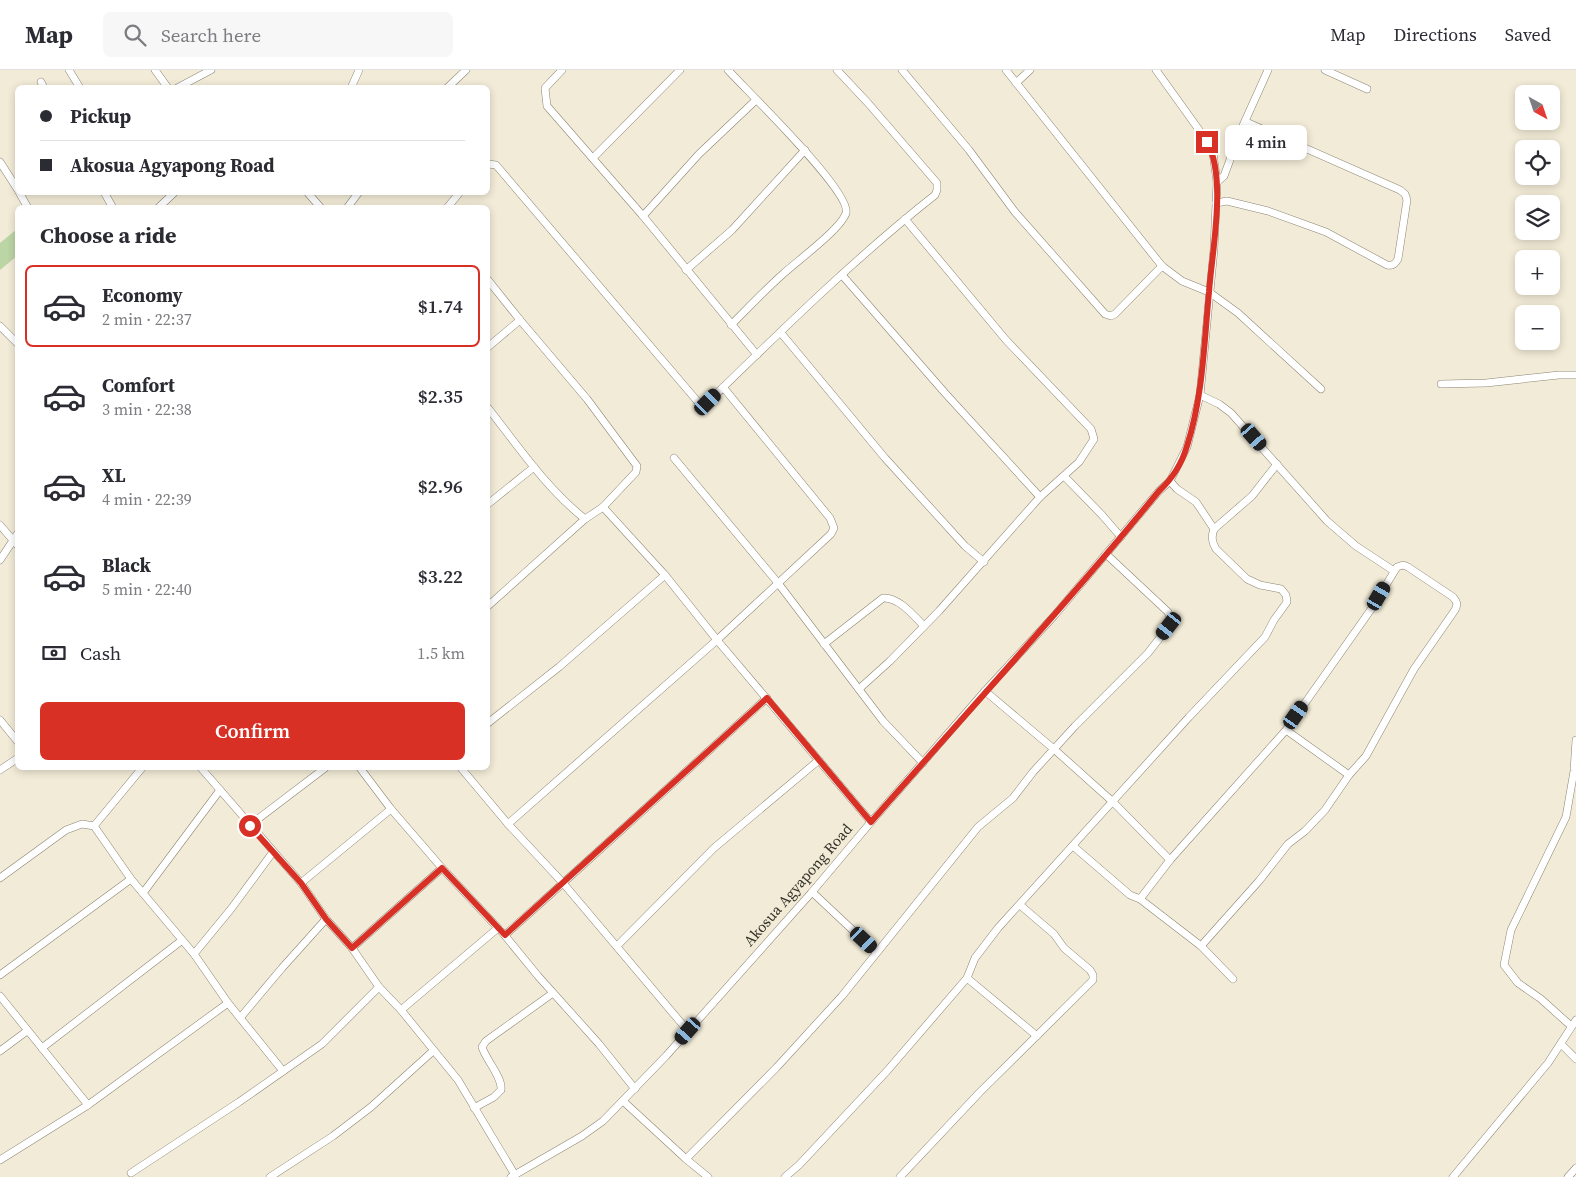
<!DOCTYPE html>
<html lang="en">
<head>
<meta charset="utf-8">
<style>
  body { margin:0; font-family:"Source Serif 4",serif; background:#f7f7f7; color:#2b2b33; height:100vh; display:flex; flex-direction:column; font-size:19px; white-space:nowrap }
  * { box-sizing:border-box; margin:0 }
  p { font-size:16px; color:#7c7c81 }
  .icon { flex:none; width:28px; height:28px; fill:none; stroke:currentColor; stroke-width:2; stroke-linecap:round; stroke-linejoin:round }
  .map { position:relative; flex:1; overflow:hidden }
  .details { position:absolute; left:15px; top:135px; width:475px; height:565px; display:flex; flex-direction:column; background:#fff; border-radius:8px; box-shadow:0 2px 8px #0003 }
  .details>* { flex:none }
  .guide { position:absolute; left:15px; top:15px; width:475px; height:110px; border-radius:8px; box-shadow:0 2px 8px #0003; display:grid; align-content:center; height:110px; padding:0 25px; background:#fff }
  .needle { width:32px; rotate:140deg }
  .tools { position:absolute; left:1515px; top:15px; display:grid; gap:10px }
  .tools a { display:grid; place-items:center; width:45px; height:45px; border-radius:8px; background:#fff; box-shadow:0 2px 8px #0003; font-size:25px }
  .end { position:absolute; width:22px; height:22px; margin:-11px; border:6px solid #d93025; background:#fff; box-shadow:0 0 0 2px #fff }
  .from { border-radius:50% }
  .bubble { position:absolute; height:35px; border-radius:8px; background:#fff; box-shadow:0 2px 8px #0003; font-size:16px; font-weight:600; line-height:35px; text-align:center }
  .car { position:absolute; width:15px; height:30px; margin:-15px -8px; border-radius:6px; box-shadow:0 0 4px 1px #0007; background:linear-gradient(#222 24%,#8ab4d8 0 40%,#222 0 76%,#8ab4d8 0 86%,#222 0) }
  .guide b { display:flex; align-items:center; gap:18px; height:48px; font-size:19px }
  .guide b+b { border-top:1px solid #e1e1e2 }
  .guide i { width:12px; height:12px; background:#2b2b33 }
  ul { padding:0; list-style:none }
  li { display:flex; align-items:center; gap:15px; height:82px; margin:0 10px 8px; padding:0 15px; border:2px solid transparent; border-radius:8px }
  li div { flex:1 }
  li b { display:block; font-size:19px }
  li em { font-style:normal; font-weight:600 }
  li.current { border-color:#d93025 }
  li>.icon { width:45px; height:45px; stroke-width:1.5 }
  h2 { padding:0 25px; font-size:22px; line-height:60px }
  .pay { display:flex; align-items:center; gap:12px; height:55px; padding:0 25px; font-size:19px }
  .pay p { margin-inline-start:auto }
  .action { display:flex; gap:10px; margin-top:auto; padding:10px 25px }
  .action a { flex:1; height:58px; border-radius:8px; background:#d93025; color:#fff; font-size:20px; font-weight:600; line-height:58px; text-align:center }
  header { display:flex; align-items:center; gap:30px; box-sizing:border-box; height:70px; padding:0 25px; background:#fff; border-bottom:1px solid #e1e1e2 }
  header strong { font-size:24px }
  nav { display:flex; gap:28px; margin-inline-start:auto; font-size:18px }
  .search { width:350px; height:45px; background:#f7f7f7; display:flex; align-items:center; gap:12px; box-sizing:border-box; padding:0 18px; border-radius:8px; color:#7c7c81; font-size:19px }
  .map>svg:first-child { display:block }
</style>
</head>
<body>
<header>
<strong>Map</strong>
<div class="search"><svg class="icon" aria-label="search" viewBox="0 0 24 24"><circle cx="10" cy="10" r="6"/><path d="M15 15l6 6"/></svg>Search here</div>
<nav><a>Map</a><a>Directions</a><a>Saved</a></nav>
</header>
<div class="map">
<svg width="1576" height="1107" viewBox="0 0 1576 1107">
  <rect width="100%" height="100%" fill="#f2ebd7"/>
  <path fill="#bcd5a5" d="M17,159V186L0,200V173Z"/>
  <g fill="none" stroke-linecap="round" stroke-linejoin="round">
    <g stroke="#8b8573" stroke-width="8">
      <g id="minor">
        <path d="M69,0L80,18"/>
        <path d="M155,0L168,18"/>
        <path d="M562,0L545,18L547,36L643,146L757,285"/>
        <path d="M728,0C746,20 852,122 846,143C841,159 797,191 783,204C765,220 748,238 731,255"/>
        <path d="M902,0L969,80L1015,142L1105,244L1111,246L1115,244L1162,196"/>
        <path d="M1006,0L1162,196L1182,211L1209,222L1238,243L1321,319"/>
        <path d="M1325,0L1367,19"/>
        <path d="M41,12L44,18"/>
        <path d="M1016,13L1030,0"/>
        <path d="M177,18L211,0"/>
        <path d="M351,18L359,0"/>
        <path d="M447,18L466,0"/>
        <path d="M593,88L680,0"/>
        <path d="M0,92L18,120"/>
        <path d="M488,94L496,95L698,332L703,334L708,332C781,261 855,188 935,125L937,120V113L868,33L837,0"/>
        <path d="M1217,112L1224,106L1241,60L1268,0"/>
        <path d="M19,122L28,138"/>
        <path d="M104,122L113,138"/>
        <path d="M307,122L321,138"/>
        <path d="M1216,133L1227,131L1268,141L1326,162L1387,195C1393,196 1395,194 1398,189L1407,130L1405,124L1400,120L1246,52"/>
        <path d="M158,138L175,122"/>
        <path d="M347,138L359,122"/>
        <path d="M447,138L460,122"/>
        <path d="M643,146L699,84L756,30"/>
        <path d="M686,200L732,160L805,80"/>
        <path d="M842,205L945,323L1040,427"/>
        <path d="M488,210L520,250L587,329L637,396L636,402L603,437"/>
        <path d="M0,256L18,274"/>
        <path d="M781,263L885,388L965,476L984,492"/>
        <path d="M488,277L520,250"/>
        <path d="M1441,314L1486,313L1559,305H1576"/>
        <path d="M1200,325L1219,334L1231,343L1327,451L1356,476L1394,501"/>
        <path d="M488,338C518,376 546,418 585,449L603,437L665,505L717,570L871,752"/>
        <path d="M674,388L778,513L883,651L923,693"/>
        <path d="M1064,406L1102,445L1121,467"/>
        <path d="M1170,411L1177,419L1196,432L1214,459"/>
        <path d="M488,434L534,397"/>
        <path d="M0,455L18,476"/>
        <path d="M0,490L18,463"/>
        <path d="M488,536L585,449"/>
        <path d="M824,574L883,528C899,527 914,546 924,556"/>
        <path d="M859,619L890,591L939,541L1040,427L1079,392L1094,369L1091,359L1006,270L905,149"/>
        <path d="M985,621L1055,680L1113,732L1170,790"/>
        <path d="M0,650L18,672"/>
        <path d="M488,653L559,597L665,505"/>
        <path d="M201,698L301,813L326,849L352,878L379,917L401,940L458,1010L515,1105"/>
        <path d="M360,698L391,739L442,798L498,858L401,940"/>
        <path d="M461,698L508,754L563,813L767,628"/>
        <path d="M0,700L18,688"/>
        <path d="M508,754L717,570L831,464L834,458L830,448L723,317"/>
        <path d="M250,755L325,698"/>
        <path d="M94,756L142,698"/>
        <path d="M1073,776L1130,825L1140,829L1201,876L1233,909"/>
        <path d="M0,808L66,760L82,754L94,756L131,809L194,884L228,933L283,1001"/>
        <path d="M301,813L391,739"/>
        <path d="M812,822L876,882"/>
        <path d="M143,823L220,720"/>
        <path d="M1140,829L1170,790L1286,660L1372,538L1397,497L1403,495L1408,497L1453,527C1457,532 1458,534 1455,540L1414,599L1366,686L1349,705L1286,660"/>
        <path d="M502,862L538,906L599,974L635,1019"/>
        <path d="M505,865L563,813L688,961"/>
        <path d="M617,876L714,778L819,690"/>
        <path d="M1201,876L1259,811L1288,774L1305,761L1325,740L1349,705"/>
        <path d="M352,878L442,798"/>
        <path d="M194,884L231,839L273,782"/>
        <path d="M0,905L131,809"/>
        <path d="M967,908L1037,966"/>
        <path d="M0,926L88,1035"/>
        <path d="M240,948L282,898L326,849"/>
        <path d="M1571,956L1541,929L1518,913L1504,895L1511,860L1566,747L1574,701L1576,670"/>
        <path d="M1561,974L1576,989"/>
        <path d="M42,978L181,871"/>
        <path d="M0,981L27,961"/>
        <path d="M623,1031L686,1089L708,1107"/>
        <path d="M474,1038L494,1027L501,1020C503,1008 486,990 482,977L486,971L553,923"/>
        <path d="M686,1089L777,997L842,926L978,757L1013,728L1033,702L1075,656L1148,583L1169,556L1170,547L1168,542L1106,484"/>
        <path d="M0,1090L88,1035L228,933"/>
        <path d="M131,1103L239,1032L322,974L379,917"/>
        <path d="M270,1107L333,1066L371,1037L433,981"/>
        <path d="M511,1107L582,1066L603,1051L666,986L812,822L871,752L985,621L1054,546L1159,421L1170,411L1187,377L1200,325L1214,179L1217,112L1213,83L1207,71L1156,0"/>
        <path d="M785,1107L799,1095L887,1001L967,908L975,888L998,858L1189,647L1265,567L1274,550L1287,532L1286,525L1281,519L1260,515L1247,509L1216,479C1212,472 1211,467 1214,459L1252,426L1277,394"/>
        <path d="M900,1107L980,1022L1093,910V905L1090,900L1064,878L1054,864L1020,835"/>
        <path d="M1453,1107L1548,993L1576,950"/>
        <path d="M1568,1107L1576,1098"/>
      </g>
    </g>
    <use href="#minor" stroke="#fff" stroke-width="7"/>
  </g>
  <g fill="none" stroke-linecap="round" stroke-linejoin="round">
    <path stroke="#d93025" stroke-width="6" d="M250,756L301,813L326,849L352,878L442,798L505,865L767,628L871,752C967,642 1067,534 1159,421C1172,409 1182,393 1187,376C1203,326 1204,274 1209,222C1212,181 1227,107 1207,72"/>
  </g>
  <g text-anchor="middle" stroke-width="4" stroke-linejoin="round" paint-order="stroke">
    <g font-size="15" fill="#34322a" stroke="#f2ebd7">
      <text transform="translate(798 815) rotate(-49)" y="5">Akosua Agyapong Road</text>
    </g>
  </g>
</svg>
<div class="tools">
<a><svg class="needle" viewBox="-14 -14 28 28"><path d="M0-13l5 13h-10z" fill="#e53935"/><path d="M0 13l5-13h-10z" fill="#7c7c81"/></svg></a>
<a><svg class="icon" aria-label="locate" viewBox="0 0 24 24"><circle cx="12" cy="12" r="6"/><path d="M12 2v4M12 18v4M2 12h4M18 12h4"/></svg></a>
<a><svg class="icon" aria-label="layers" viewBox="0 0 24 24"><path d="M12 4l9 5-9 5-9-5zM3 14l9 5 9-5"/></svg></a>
<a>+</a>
<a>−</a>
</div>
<i class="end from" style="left:250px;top:756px"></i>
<i class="end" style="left:1207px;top:72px"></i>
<div class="bubble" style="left:1225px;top:55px;width:82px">4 min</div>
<i class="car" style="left:708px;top:332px;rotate:45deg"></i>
<i class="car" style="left:1254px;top:367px;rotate:139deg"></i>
<i class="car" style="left:1379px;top:526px;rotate:30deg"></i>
<i class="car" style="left:1169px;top:556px;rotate:218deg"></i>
<i class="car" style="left:1296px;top:645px;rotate:35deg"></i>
<i class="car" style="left:864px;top:870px;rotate:133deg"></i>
<i class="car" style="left:688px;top:961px;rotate:221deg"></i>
<div class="guide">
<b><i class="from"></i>Pickup</b>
<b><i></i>Akosua Agyapong Road</b>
</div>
<section class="details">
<h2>Choose a ride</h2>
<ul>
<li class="current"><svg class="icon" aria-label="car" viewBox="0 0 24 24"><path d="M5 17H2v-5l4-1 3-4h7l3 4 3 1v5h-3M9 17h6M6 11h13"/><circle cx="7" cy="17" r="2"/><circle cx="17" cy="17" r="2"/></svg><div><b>Economy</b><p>2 min · 22:37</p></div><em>$1.74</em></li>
<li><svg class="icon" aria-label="car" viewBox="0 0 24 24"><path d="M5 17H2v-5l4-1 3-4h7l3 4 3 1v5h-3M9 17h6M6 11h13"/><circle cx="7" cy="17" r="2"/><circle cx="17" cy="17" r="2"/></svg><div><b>Comfort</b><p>3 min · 22:38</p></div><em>$2.35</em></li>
<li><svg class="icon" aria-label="car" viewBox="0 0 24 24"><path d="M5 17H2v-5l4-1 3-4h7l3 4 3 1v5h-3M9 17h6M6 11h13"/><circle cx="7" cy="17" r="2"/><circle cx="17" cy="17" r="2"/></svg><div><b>XL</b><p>4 min · 22:39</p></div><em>$2.96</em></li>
<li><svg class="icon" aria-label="car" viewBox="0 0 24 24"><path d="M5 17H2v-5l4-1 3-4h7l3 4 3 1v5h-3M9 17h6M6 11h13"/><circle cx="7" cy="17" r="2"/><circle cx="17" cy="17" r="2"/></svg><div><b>Black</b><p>5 min · 22:40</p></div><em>$3.22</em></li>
</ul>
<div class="pay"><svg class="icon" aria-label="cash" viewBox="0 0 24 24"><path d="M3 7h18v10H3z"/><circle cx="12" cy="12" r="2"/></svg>Cash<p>1.5 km</p></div>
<div class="action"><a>Confirm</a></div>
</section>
</div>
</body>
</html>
